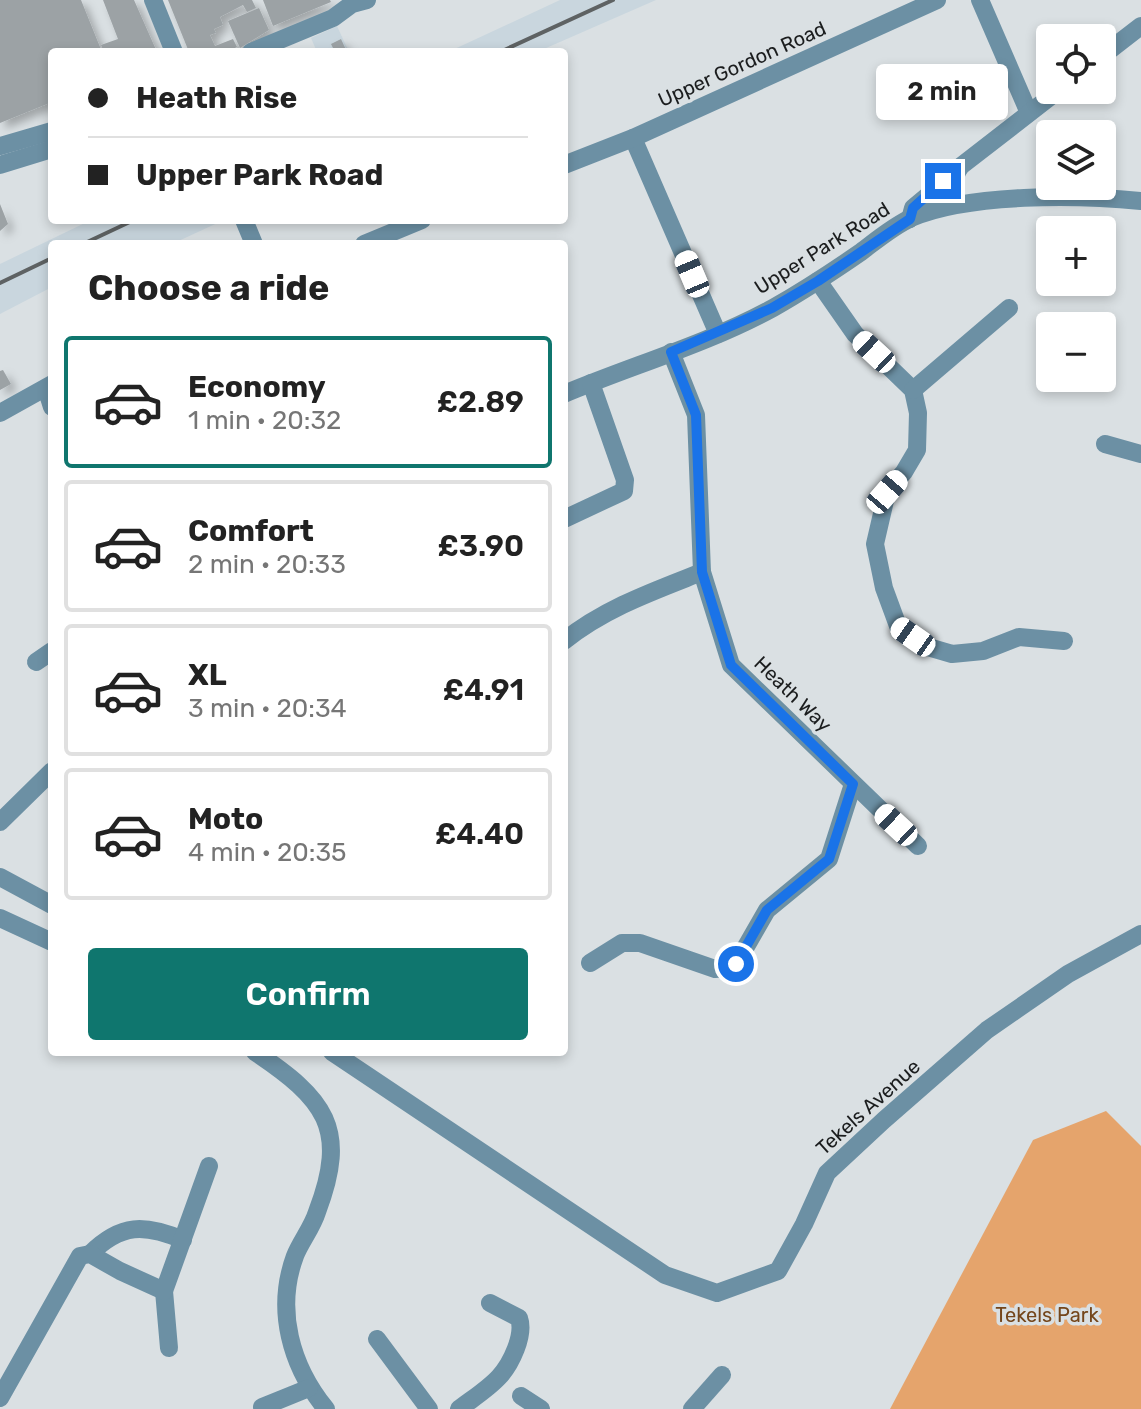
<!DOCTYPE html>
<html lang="en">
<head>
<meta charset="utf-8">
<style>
  body { margin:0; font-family:Rubik,sans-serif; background:#f2f2f2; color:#222; height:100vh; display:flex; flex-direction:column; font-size:30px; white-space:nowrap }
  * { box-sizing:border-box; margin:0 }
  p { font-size:26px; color:#767676 }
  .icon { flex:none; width:44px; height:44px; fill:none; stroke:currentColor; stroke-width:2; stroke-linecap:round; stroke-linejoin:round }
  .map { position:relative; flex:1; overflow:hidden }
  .drawer { position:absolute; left:48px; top:240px; width:520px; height:816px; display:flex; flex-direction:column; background:#fff; border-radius:8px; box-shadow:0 4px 12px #0003 }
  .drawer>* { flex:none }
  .guide { position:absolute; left:48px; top:48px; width:520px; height:176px; border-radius:8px; box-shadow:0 4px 12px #0003; display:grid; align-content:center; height:176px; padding:0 40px; background:#fff }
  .tools { position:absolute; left:1036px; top:24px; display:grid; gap:16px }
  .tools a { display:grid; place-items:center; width:80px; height:80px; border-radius:8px; background:#fff; box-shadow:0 4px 12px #0003; font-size:40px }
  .end { position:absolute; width:36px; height:36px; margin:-18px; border:10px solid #1a73e8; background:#fff; box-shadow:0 0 0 4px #fff }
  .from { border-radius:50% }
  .bubble { position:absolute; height:56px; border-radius:8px; background:#fff; box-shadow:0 4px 12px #0003; font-size:26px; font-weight:600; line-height:56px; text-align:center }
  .car { position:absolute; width:24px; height:48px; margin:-24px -12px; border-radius:10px; box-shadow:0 0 6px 2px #0007; background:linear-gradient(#fff 24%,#345 0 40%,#fff 0 76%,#345 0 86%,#fff 0) }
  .guide b { display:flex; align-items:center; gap:28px; height:76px; font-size:30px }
  .guide b+b { border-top:2px solid #e0e0e0 }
  .guide i { width:20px; height:20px; background:#222 }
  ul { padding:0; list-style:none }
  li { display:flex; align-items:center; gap:24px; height:132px; margin:0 16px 12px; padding:0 24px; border:4px solid #e0e0e0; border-radius:8px }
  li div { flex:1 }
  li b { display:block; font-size:30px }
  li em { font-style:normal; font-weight:600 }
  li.on { border-color:#0f766e }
  li>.icon { width:72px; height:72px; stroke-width:1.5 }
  h2 { padding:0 40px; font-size:36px; line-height:96px }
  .button { display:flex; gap:16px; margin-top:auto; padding:16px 40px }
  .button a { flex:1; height:92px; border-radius:8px; background:#0f766e; color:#fff; font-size:32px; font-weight:600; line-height:92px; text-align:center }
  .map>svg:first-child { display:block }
</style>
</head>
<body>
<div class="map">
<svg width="1141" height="1409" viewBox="0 0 1141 1409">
  <defs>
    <filter id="shadow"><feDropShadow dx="5.5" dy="5.5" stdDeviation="4" flood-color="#0004"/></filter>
  </defs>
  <rect width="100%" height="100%" fill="#dae0e3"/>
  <g fill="#c9d6de">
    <path d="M560,0H656L537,52H448Z"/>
    <path d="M337,26L349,52H317L311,38Z"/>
    <path d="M91,220H224L172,244H146L144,241L139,244H52V287L0,314V264Z"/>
  </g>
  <path fill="#e5a46c" d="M1106,1111L1141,1146V1409H890L1033,1140Z"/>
  <g fill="#9ca2a5" filter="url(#shadow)">
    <path d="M0,0H81L102,52H52V102L0,123Z"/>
    <path d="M103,0H134L157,52H104L101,45L118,39Z"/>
    <path d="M168,0H252L256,8L247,12L243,5L220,17L223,25L214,29L216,33L210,35L215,46L233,39L237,47L226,52H189Z"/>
    <path d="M263,0H330L331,2L273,26Z"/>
    <path d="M259,8L269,30L240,48L228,21Z"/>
    <path d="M341,39L347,52H335L331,44Z"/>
    <path d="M0,204L8,224L0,231Z"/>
    <path d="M3,370L11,384L0,390V371Z"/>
  </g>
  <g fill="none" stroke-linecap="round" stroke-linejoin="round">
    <g stroke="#6c90a4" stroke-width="18">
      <path d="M153,0L174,52"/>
      <path d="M980,0L1029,113"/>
      <path d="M251,52L333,18L352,4L367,0"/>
      <path d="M1102,56L1141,26"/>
      <path d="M633,138L718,334"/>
      <path d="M0,146L52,131"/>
      <path d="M0,165L52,149"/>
      <path d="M564,165L633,138L937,0"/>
      <path d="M958,204C953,191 952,177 961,166L1059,90"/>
      <path d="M910,219L913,208L955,173"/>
      <path d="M244,220L254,244"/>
      <path d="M364,244L422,220"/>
      <path d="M818,281L855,334L913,390L918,413L917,450L904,472L887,492L875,544L884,588L898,626L928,647L952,654L983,651L1019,637L1064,641"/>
      <path d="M671,352L696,415L702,572L731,665L918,846"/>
      <path d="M46,388L52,407"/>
      <path d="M913,390L1009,308"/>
      <path d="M564,394C633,365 707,344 773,308C803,291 832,272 861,252C877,240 892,227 911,218C969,193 1078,195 1141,201"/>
      <path d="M0,413L52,384"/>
      <path d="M1105,444L1141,454"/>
      <path d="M564,519L624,491L625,480L591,383"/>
      <path d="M564,641C605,608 654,591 702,572"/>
      <path d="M36,662L52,651"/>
      <path d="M0,822L52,771"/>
      <path d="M0,877L52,905"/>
      <path d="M0,918L52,942"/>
      <path d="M590,963L622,943H640L715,969L726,968L736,964L767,910L829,859L853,784"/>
      <path d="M255,1052C325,1099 349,1128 317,1212C312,1228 301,1241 295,1256C275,1310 291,1366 326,1409"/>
      <path d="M332,1052L665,1275L717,1293L778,1271L804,1224L827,1173L884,1120L987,1030L1068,974L1141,934"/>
      <path d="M90,1254C121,1223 145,1224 183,1240"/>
      <path d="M164,1291L169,1348"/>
      <path d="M377,1339L429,1409"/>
      <path d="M521,1396L541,1409"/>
      <path d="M0,1398L80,1256L90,1254L120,1271L164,1291L209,1166"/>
      <path d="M262,1407L309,1388"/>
      <path d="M459,1409C472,1399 488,1389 499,1377C511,1364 525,1335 519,1318L490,1303"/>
      <path d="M692,1409L722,1375"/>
    </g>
    <g stroke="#5e6263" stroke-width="4">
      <path d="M500,52L613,0"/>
      <path d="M83,244L134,220"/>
      <path d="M0,283L52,258"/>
    </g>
  </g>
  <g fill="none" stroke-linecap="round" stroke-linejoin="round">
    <path stroke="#1a73e8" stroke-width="10" d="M736,964L767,910L829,859L853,784L731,665L702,572L696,415L671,352L772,308L818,281L910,219L913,208L943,181"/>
  </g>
  <g text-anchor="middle" stroke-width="7" stroke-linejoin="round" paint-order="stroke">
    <g font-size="20" fill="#1b1d1e" stroke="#dae0e3">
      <text transform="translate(742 64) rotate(-24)" y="7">Upper Gordon Road</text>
      <text transform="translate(822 248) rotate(-32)" y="7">Upper Park Road</text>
      <text transform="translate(793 694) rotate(44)" y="7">Heath Way</text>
      <text transform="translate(868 1107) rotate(-42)" y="7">Tekels Avenue</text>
    </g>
    <g font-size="20" fill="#74461b" stroke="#dae0e3">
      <text x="1047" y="1322">Tekels Park</text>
    </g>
  </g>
</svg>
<div class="tools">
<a><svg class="icon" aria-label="locate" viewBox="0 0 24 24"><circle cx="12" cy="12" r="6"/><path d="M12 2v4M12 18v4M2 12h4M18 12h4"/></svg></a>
<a><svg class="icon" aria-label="layers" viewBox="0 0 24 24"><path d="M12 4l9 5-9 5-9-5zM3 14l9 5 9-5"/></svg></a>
<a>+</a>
<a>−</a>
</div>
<i class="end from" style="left:736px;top:964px"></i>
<i class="end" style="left:943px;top:181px"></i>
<div class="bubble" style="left:876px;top:64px;width:132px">2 min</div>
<i class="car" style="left:692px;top:274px;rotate:337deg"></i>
<i class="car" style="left:874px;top:352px;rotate:313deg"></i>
<i class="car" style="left:887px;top:492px;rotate:41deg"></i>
<i class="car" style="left:913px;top:637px;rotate:305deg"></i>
<i class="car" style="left:896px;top:825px;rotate:313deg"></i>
<div class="guide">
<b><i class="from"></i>Heath Rise</b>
<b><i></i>Upper Park Road</b>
</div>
<section class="drawer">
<h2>Choose a ride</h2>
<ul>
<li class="on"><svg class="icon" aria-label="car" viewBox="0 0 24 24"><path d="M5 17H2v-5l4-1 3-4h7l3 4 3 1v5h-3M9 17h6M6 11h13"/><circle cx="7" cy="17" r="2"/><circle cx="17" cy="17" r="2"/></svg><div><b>Economy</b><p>1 min · 20:32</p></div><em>£2.89</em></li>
<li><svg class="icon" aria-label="car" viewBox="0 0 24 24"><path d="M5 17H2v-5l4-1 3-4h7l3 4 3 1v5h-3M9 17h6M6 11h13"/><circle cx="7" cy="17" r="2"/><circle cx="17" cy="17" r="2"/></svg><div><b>Comfort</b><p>2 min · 20:33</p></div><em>£3.90</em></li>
<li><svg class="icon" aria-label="car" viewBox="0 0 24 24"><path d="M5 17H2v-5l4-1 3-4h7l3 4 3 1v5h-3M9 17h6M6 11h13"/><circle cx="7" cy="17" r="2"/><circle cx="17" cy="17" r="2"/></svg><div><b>XL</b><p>3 min · 20:34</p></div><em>£4.91</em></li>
<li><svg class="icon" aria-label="car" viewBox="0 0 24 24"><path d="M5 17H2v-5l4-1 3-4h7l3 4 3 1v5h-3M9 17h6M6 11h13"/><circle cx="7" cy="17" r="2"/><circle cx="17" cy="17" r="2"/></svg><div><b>Moto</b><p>4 min · 20:35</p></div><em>£4.40</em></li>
</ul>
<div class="button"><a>Confirm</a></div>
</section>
</div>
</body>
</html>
